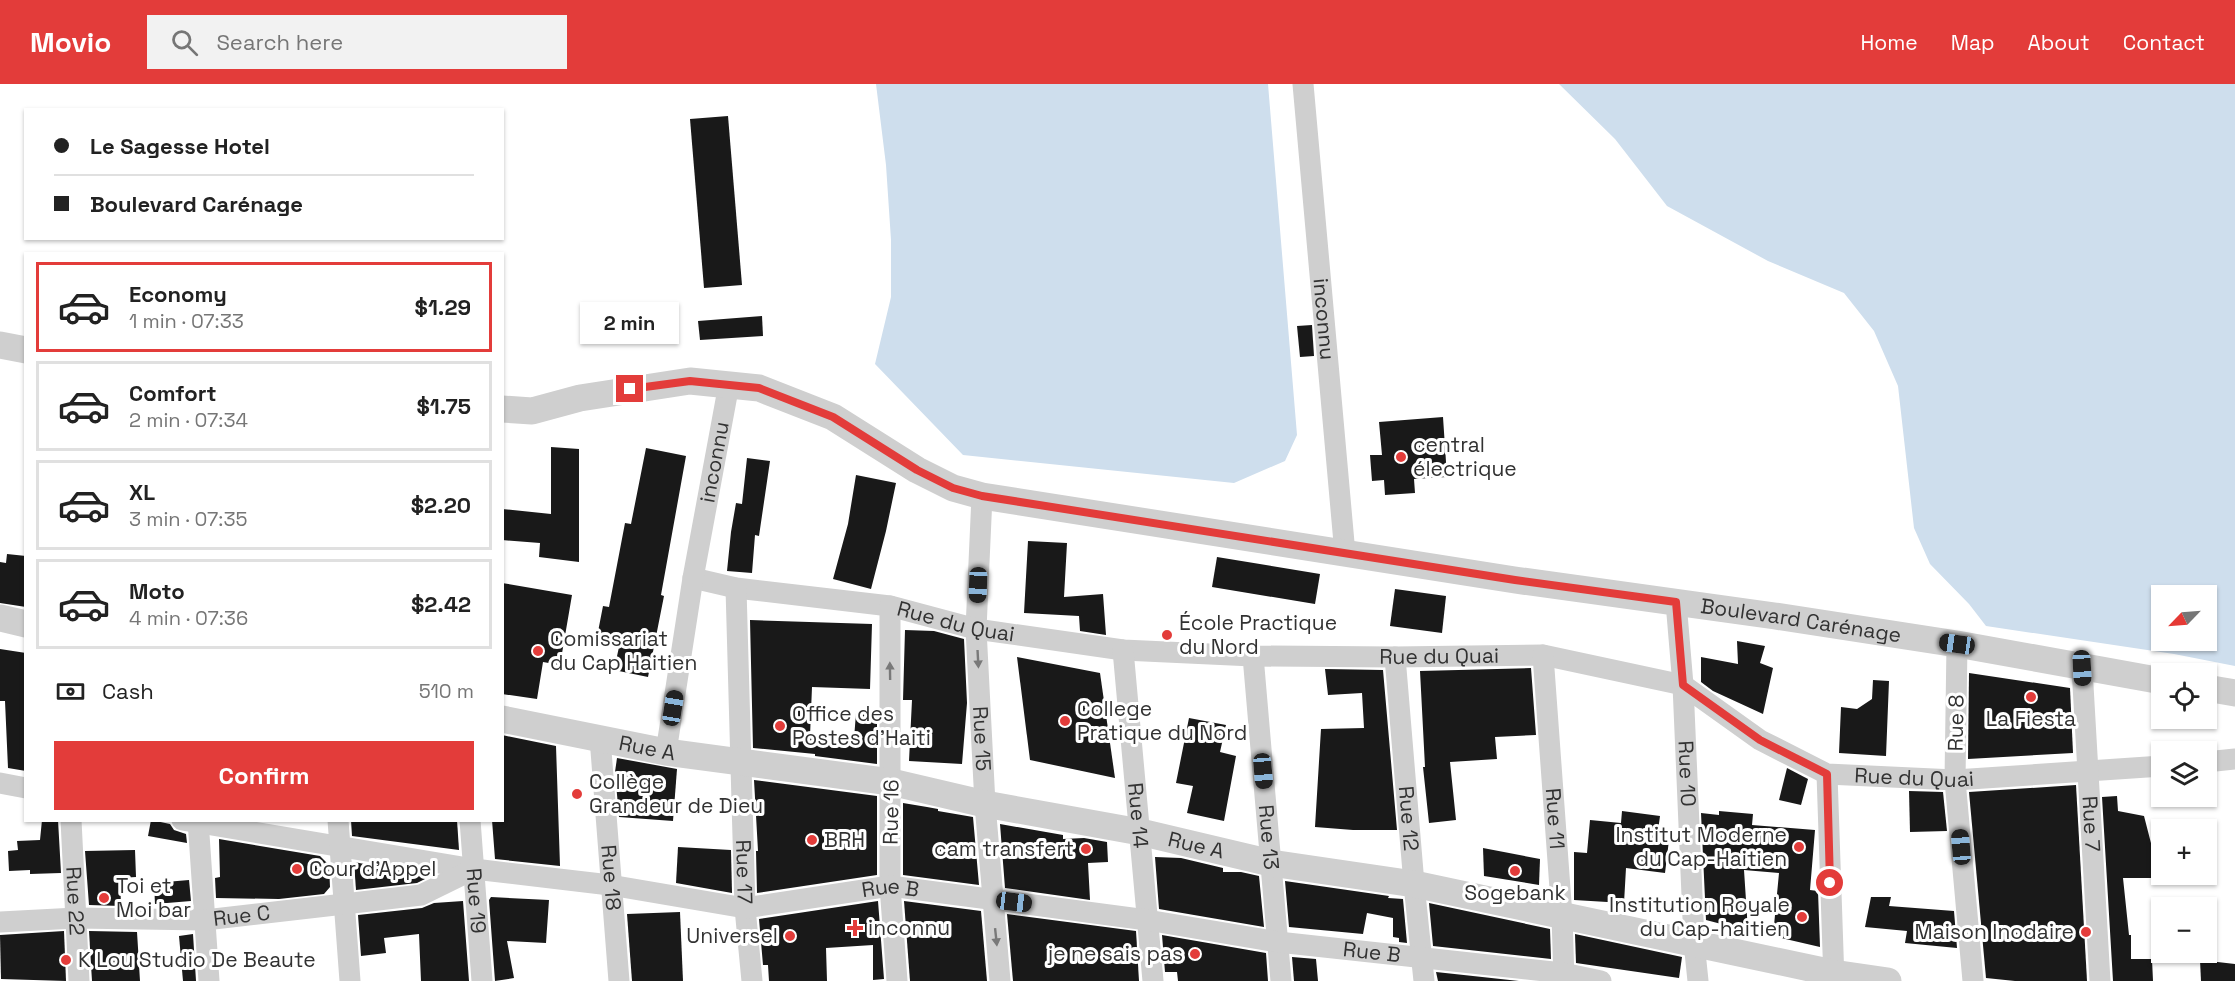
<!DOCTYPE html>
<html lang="en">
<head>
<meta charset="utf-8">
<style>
  body { margin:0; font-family:"Space Grotesk",sans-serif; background:#f2f2f2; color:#222; height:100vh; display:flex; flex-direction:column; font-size:22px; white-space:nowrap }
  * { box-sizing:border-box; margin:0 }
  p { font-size:20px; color:#767676 }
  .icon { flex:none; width:33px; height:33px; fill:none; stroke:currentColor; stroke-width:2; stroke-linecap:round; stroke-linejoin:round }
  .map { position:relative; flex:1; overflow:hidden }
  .details { position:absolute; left:24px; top:168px; width:480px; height:570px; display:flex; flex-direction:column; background:#fff; border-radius:0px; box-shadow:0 2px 4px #0004 }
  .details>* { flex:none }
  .banner { position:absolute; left:24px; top:24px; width:480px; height:132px; border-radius:0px; box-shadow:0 2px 4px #0004; display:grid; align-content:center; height:132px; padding:0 30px; background:#fff }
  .needle { width:39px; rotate:245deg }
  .fabs { position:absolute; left:2151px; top:501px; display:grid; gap:12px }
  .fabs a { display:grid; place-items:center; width:66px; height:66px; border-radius:0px; background:#fff; box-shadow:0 2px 4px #0004; font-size:30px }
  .end { position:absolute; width:27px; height:27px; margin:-14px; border:8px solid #e33c3a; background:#fff; box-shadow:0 0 0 3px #fff }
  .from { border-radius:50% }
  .bubble { position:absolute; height:42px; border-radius:0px; background:#fff; box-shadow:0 2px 4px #0004; font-size:20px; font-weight:600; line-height:42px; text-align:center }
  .car { position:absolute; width:18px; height:36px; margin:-18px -9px; border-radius:8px; box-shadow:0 0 4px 2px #0007; background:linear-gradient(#222 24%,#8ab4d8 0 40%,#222 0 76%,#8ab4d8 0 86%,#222 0) }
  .banner b { display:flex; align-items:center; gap:21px; height:57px; font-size:22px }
  .banner b+b { border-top:2px solid #e0e0e0 }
  .banner i { width:15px; height:15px; background:#222 }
  ul { padding:10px 0 0; list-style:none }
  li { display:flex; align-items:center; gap:18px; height:90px; margin:0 12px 9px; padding:0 18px; border:3px solid #e0e0e0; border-radius:0px }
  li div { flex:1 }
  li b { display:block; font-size:22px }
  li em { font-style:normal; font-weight:600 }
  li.selected { border-color:#e33c3a }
  li>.icon { width:54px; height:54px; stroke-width:1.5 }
  .pay { display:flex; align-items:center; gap:15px; height:66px; padding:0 30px; font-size:22px }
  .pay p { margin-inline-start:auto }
  .cta { display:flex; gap:12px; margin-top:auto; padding:12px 30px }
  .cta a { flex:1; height:69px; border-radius:0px; background:#e33c3a; color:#fff; font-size:24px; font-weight:600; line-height:69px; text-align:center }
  header { display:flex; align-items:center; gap:36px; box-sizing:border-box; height:84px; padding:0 30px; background:#e33c3a; color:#fff }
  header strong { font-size:28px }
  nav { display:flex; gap:33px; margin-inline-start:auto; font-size:21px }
  .search { width:420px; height:54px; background:#f2f2f2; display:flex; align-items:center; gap:15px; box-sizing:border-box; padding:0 21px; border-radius:0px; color:#767676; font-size:22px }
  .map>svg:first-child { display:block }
</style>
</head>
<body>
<header>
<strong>Movio</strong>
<div class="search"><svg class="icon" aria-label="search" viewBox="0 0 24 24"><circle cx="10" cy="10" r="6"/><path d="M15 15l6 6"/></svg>Search here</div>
<nav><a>Home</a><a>Map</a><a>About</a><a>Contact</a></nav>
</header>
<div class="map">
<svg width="2235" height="897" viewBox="0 0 2235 897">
  <rect width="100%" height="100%" fill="#fff"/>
  <g fill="#cedeed" fill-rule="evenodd">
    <path d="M876,0H1268L1297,351L1285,377L1234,399L963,371L875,280L891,213V156L886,81Z"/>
    <path d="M1559,0H2235V582L2174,570L1986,542L1969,520L1930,480L1914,444L1898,302L1874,247L1844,209L1768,177L1667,122L1615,55ZM2162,512H2206V556H2162Z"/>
  </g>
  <g fill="#191919">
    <path d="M728,32L742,201L704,204L690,35Z"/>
    <path d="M762,232L763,252L700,256L698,237Z"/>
    <path d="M1312,241L1314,272L1300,273L1297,242Z"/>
    <path d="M1443,333L1447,393L1414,395L1415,409L1385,411L1384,396L1372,397L1370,371H1382L1379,338Z"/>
    <path d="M551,363L579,365V478L539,473L540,459L502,456V425L551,430Z"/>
    <path d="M646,364L686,372L661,511L664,512L648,593L614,586L619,563L596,558L603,522L609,523L625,439L631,440Z"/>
    <path d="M747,374L770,377L759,452L755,451L752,489L727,487L731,448L736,419L742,420Z"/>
    <path d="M856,391L896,399L886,447L871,505L833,495L848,440Z"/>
    <path d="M1028,457L1067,459L1064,513L1103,510L1106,551L1080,547L1079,532L1024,529Z"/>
    <path d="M7,470L26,472V523L0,519V478L6,479Z"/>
    <path d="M1217,473L1320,490L1315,520L1212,503Z"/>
    <path d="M502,499L572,511L560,581L543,578L537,615L502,610Z"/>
    <path d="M1395,505L1446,512L1442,549L1390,542Z"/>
    <path d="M750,536L872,540L870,605L812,603L810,652L854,655L856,629L877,630V680L815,672V670L753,664Z"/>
    <path d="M905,546L934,547L964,555L967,619L962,680L909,677L912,616H903Z"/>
    <path d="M1737,557L1765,562L1760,579L1773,584L1763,630L1713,607L1701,598V573L1738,580Z"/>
    <path d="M0,565L26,569V687L8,684L5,617H0Z"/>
    <path d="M1017,573L1100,589L1115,694L1030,676Z"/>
    <path d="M1531,584L1536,651L1495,653L1497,675L1450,678L1456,736L1429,739L1423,683H1425L1420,587Z"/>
    <path d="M1325,585L1383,586L1397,746H1353L1315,743L1321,645L1364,644L1362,609L1328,611Z"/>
    <path d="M1969,589L2070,604L2073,669L1968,675Z"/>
    <path d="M1873,596L1889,597L1886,672L1839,669L1841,623L1857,625L1872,615Z"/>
    <path d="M1189,634L1226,641L1220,668L1236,672L1224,737L1187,729L1193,702L1176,699Z"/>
    <path d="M502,651L556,662L560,782L495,775L492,736H502Z"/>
    <path d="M617,674L677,685L673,737L619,733L615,688Z"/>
    <path d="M1787,684L1808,695L1801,721L1779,716Z"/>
    <path d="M754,696L877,712V791L757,809L756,767H758Z"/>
    <path d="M2076,701L2087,897H2015L1986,894L1969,708Z"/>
    <path d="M1909,707L1943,708L1947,747L1910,748Z"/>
    <path d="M2117,712L2118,727L2144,732L2160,794H2123L2129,851H2131V875H2152L2153,897H2113L2102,713Z"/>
    <path d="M903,719L927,723L938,725V727L973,733L979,801L903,791Z"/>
    <path d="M1622,727L1660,732L1657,754L1669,756L1665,789L1626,784L1624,819L1574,816V768L1587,769L1590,736L1621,739Z"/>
    <path d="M1719,727L1753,730L1752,741L1815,746L1810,806L1818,807L1820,863L1773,852L1779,789L1744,786L1748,847L1706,836L1701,729L1719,731Z"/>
    <path d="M42,736H58L61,789L30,790V786L9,787L8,767L18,766L17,757L40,756Z"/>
    <path d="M151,736L170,740L174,746L186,750L187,759L148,752Z"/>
    <path d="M351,736H457L459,766L352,752Z"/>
    <path d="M1000,740L1063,751V755L1084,754L1107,758L1108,778L1088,779L1090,816L1005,804Z"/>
    <path d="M219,755L320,772L329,781L330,803L324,810L279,815L216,814L215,794L220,793Z"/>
    <path d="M678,763L731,766L732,809L676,799Z"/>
    <path d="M1483,764L1540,775L1539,801L1484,792Z"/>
    <path d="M135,766L136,793L120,794L121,822L89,821L85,767Z"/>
    <path d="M1155,773L1181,774L1223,784V788H1241L1259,792L1264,843L1159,825Z"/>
    <path d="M354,778L427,792V794L417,799L356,806Z"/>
    <path d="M189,796L191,817L155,820L154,799Z"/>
    <path d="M1285,797L1389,812L1388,814L1403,815L1407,859L1399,858V854L1393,853V834L1367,829L1363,850L1289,843Z"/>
    <path d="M491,813L549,816L546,859L507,857L514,894L495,897L489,816Z"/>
    <path d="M1871,813H1891L1889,822L1954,827L1957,864L1905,859L1907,847L1865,843Z"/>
    <path d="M463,817L469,897H421L419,850L384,854L386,869L361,872L358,831L422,824L434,819Z"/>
    <path d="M878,817L884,895L873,896V861L826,864L827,897H769L768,881H763L759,835Z"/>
    <path d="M904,817L981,827L987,897H910Z"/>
    <path d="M1429,819L1550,845L1551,875L1433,862Z"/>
    <path d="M680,828L683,897H632L627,830Z"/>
    <path d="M1007,830L1136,847L1139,897H1013Z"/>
    <path d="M64,847L66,897L1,895L0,851Z"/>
    <path d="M89,847L137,848L140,897H92Z"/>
    <path d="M193,850L196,897H183L179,852Z"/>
    <path d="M1575,850L1682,873L1679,894L1576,879Z"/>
    <path d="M1162,851L1266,869L1268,897H1178L1177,888H1165Z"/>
    <path d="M1292,873L1316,875L1318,897H1294Z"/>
    <path d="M2200,876L2235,880V897H2201Z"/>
    <path d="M1436,888L1519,897H1438Z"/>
  </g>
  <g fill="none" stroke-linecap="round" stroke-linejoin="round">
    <g stroke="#cfcfcf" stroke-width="21">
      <path id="s1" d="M1303,0L1345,470"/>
      <path id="s2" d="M982,412L976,545L985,720L1000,897"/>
      <path id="s3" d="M693,494L736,504L890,522L976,545L1123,566L1253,572L1395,573L1543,571L1683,601L1760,656L1827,690L1955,696L2162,682"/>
      <path id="s4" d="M736,504L745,824L752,897"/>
      <path id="s5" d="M1676,518L1683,601L1694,858L1698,897"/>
      <path d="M890,522V802L897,897"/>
      <path d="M1957,560L1955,696L1973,897"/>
      <path id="s6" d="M1123,566L1153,897"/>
      <path id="s7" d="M1543,571L1562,832L1564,897"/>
      <path id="s8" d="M1253,572L1281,897"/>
      <path id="s9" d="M1395,573L1414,800L1424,897"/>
      <path id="s10" d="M2082,584L2100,897"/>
      <path id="s11" d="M600,654L619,897"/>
      <path id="s12" d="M666,668L693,494L729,300"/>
      <path d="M2206,678L2235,675"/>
      <path d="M1827,690L1834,897"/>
      <path d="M0,699L26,704"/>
      <path id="s13" d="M71,736L79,897"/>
      <path id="s14" d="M182,736L474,785L610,801L745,824L890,802L1147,836L1278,858L1563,889L1601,897"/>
      <path d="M198,736L209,897"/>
      <path d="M338,736L350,897"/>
      <path id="s15" d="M470,736L482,897"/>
      <path id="s16" d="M0,838L76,834L205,836L344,820L421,811L474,785"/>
    </g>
    <g stroke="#cfcfcf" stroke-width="27">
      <path d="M0,261L26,266"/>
      <path id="s17" d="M502,325L532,327L580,314L690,297L759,304L833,333L917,386L953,404L982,412L1515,496L1775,532L1957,560L2162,597"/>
      <path d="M0,534L26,540"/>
      <path d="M2206,604L2235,609"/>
      <path id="s18" d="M502,635L666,668L891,698L985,720L1140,748L1271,779L1414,800L1833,889L1888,897"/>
    </g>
  </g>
  <defs><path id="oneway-solid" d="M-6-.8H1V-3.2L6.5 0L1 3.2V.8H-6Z" transform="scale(1.5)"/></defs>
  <g fill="#797979">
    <use href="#oneway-solid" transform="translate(978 575) rotate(87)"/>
    <use href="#oneway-solid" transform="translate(890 587) rotate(-91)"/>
    <use href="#oneway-solid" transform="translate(996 853) rotate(84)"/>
  </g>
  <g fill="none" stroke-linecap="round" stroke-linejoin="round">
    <path stroke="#e33c3a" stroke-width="8" d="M630,305L690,297L759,304L833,333L917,386L953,404L982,412L1515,496L1676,518L1683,601L1760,656L1827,690L1830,799"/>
  </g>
  <g fill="#e33c3a" stroke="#fff" stroke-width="2">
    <circle cx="1401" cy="373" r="6"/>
    <circle cx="1167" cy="551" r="6"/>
    <circle cx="538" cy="567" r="6"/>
    <circle cx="2031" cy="613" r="6"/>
    <circle cx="1065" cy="637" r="6"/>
    <circle cx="780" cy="642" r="6"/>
    <circle cx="577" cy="710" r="6"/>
    <circle cx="812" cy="756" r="6"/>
    <circle cx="1799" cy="763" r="6"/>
    <circle cx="1086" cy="765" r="6"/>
    <circle cx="297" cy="785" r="6"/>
    <circle cx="1515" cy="787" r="6"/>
    <circle cx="104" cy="814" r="6"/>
    <circle cx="1802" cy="833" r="6"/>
    <path d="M852 835h6v6h6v6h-6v6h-6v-6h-6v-6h6z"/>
    <circle cx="2086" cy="848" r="6"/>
    <circle cx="790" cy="852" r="6"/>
    <circle cx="1195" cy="870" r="6"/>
    <circle cx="66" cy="876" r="6"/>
  </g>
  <g text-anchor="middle" stroke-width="6" stroke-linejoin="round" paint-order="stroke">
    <g font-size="21" fill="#323232" stroke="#fff">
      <text dy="7" stroke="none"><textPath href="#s1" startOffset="236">inconnu</textPath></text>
      <text dy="7" stroke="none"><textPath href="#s12" startOffset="294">inconnu</textPath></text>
      <text dy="7" stroke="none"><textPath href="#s3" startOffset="267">Rue du Quai</textPath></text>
      <text dy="7" stroke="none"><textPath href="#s17" startOffset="1338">Boulevard Carénage</textPath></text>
      <text dy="7" stroke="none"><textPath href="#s3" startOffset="753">Rue du Quai</textPath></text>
      <text transform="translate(1956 639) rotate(-89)" y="7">Rue 8</text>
      <text dy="7" stroke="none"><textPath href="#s2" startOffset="243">Rue 15</textPath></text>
      <text dy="7" stroke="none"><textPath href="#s18" startOffset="148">Rue A</textPath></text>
      <text dy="7" stroke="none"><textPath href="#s5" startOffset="172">Rue 10</textPath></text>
      <text dy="7" stroke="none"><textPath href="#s3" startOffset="1257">Rue du Quai</textPath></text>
      <text transform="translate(891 728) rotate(-89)" y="7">Rue 16</text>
      <text dy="7" stroke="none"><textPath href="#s6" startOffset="166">Rue 14</textPath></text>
      <text dy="7" stroke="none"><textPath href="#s7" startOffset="164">Rue 11</textPath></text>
      <text dy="7" stroke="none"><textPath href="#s9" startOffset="162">Rue 12</textPath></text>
      <text dy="7" stroke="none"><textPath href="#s10" startOffset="156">Rue 7</textPath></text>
      <text dy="7" stroke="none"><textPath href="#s8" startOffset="182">Rue 13</textPath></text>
      <text dy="7" stroke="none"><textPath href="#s18" startOffset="706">Rue A</textPath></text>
      <text dy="7" stroke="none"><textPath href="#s4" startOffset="284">Rue 17</textPath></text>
      <text dy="7" stroke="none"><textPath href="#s11" startOffset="140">Rue 18</textPath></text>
      <text dy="7" stroke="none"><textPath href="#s14" startOffset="717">Rue B</textPath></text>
      <text dy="7" stroke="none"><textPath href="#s13" startOffset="81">Rue 22</textPath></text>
      <text dy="7" stroke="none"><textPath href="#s15" startOffset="81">Rue 19</textPath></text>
      <text dy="7" stroke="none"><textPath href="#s16" startOffset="242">Rue C</textPath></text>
      <text dy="7" stroke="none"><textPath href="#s14" startOffset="1203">Rue B</textPath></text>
    </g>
    <g font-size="21" fill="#323232" stroke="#fff" text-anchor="start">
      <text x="1413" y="368">central<tspan x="1413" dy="24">électrique</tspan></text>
      <text x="1179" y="546">École Practique<tspan x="1179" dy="24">du Nord</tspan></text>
      <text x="550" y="562">Comissariat<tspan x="550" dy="24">du Cap Haitien</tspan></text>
      <text x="1077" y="632">College<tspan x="1077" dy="24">Pratique du Nord</tspan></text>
      <text x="792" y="637">Office des<tspan x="792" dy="24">Postes d'Haiti</tspan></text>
      <text x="2031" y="642" text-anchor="middle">La Fiesta</text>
      <text x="589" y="705">Collège<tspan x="589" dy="24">Grandeur de Dieu</tspan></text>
      <text x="1787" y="758" text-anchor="end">Institut Moderne<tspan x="1787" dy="24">du Cap-Haitien</tspan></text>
      <text x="824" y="763">BRH</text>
      <text x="1074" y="772" text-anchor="end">cam transfert</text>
      <text x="309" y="792">Cour d'Appel</text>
      <text x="116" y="809">Toi et<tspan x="116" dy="24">Moi bar</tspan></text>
      <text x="1515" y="816" text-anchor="middle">Sogebank</text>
      <text x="1790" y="828" text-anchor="end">Institution Royale<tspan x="1790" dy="24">du Cap-haitien</tspan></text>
      <text x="868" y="851">inconnu</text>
      <text x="2074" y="855" text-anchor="end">Maison Inodaire</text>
      <text x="778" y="859" text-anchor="end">Universel</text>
      <text x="1183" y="877" text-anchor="end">je ne sais pas</text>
      <text x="78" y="883">K Lou Studio De Beaute</text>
    </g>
  </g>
</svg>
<div class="fabs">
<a><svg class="needle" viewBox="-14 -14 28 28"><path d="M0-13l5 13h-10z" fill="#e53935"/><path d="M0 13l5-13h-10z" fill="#767676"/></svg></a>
<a><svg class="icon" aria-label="locate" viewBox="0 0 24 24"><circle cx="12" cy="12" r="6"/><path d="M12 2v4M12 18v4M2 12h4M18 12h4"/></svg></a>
<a><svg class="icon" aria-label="layers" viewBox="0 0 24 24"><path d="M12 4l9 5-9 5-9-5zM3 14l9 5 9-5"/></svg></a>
<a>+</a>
<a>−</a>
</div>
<i class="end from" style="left:1830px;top:799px"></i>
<i class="end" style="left:630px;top:305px"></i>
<div class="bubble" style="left:580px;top:218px;width:99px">2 min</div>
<i class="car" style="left:978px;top:501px;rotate:182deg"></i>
<i class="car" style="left:1957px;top:560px;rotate:278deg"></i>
<i class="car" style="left:2082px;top:584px;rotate:177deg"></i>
<i class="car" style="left:673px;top:624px;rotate:9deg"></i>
<i class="car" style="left:1263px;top:687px;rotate:175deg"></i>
<i class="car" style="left:1961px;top:763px;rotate:355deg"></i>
<i class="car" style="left:1014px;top:818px;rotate:97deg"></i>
<div class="banner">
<b><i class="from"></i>Le Sagesse Hotel</b>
<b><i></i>Boulevard Carénage</b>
</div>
<section class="details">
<ul>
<li class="selected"><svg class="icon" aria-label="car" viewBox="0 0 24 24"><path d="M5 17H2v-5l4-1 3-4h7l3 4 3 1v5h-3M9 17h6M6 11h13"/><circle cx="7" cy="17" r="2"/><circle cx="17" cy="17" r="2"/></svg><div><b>Economy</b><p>1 min · 07:33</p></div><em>$1.29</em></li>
<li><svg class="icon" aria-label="car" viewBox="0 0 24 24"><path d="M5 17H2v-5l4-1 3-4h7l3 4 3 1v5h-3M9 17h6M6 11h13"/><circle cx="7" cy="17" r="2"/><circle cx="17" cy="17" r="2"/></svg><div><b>Comfort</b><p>2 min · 07:34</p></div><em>$1.75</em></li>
<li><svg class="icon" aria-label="car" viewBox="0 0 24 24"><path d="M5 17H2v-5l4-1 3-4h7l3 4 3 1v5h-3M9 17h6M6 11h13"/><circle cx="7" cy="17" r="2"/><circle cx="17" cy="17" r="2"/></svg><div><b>XL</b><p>3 min · 07:35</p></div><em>$2.20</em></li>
<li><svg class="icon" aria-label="car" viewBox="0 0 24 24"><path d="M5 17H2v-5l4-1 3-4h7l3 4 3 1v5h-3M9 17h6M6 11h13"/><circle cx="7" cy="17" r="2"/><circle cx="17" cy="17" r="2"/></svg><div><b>Moto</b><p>4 min · 07:36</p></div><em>$2.42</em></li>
</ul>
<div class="pay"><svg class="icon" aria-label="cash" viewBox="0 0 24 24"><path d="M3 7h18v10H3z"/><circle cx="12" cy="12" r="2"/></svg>Cash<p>510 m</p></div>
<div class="cta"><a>Confirm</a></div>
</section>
</div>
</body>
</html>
